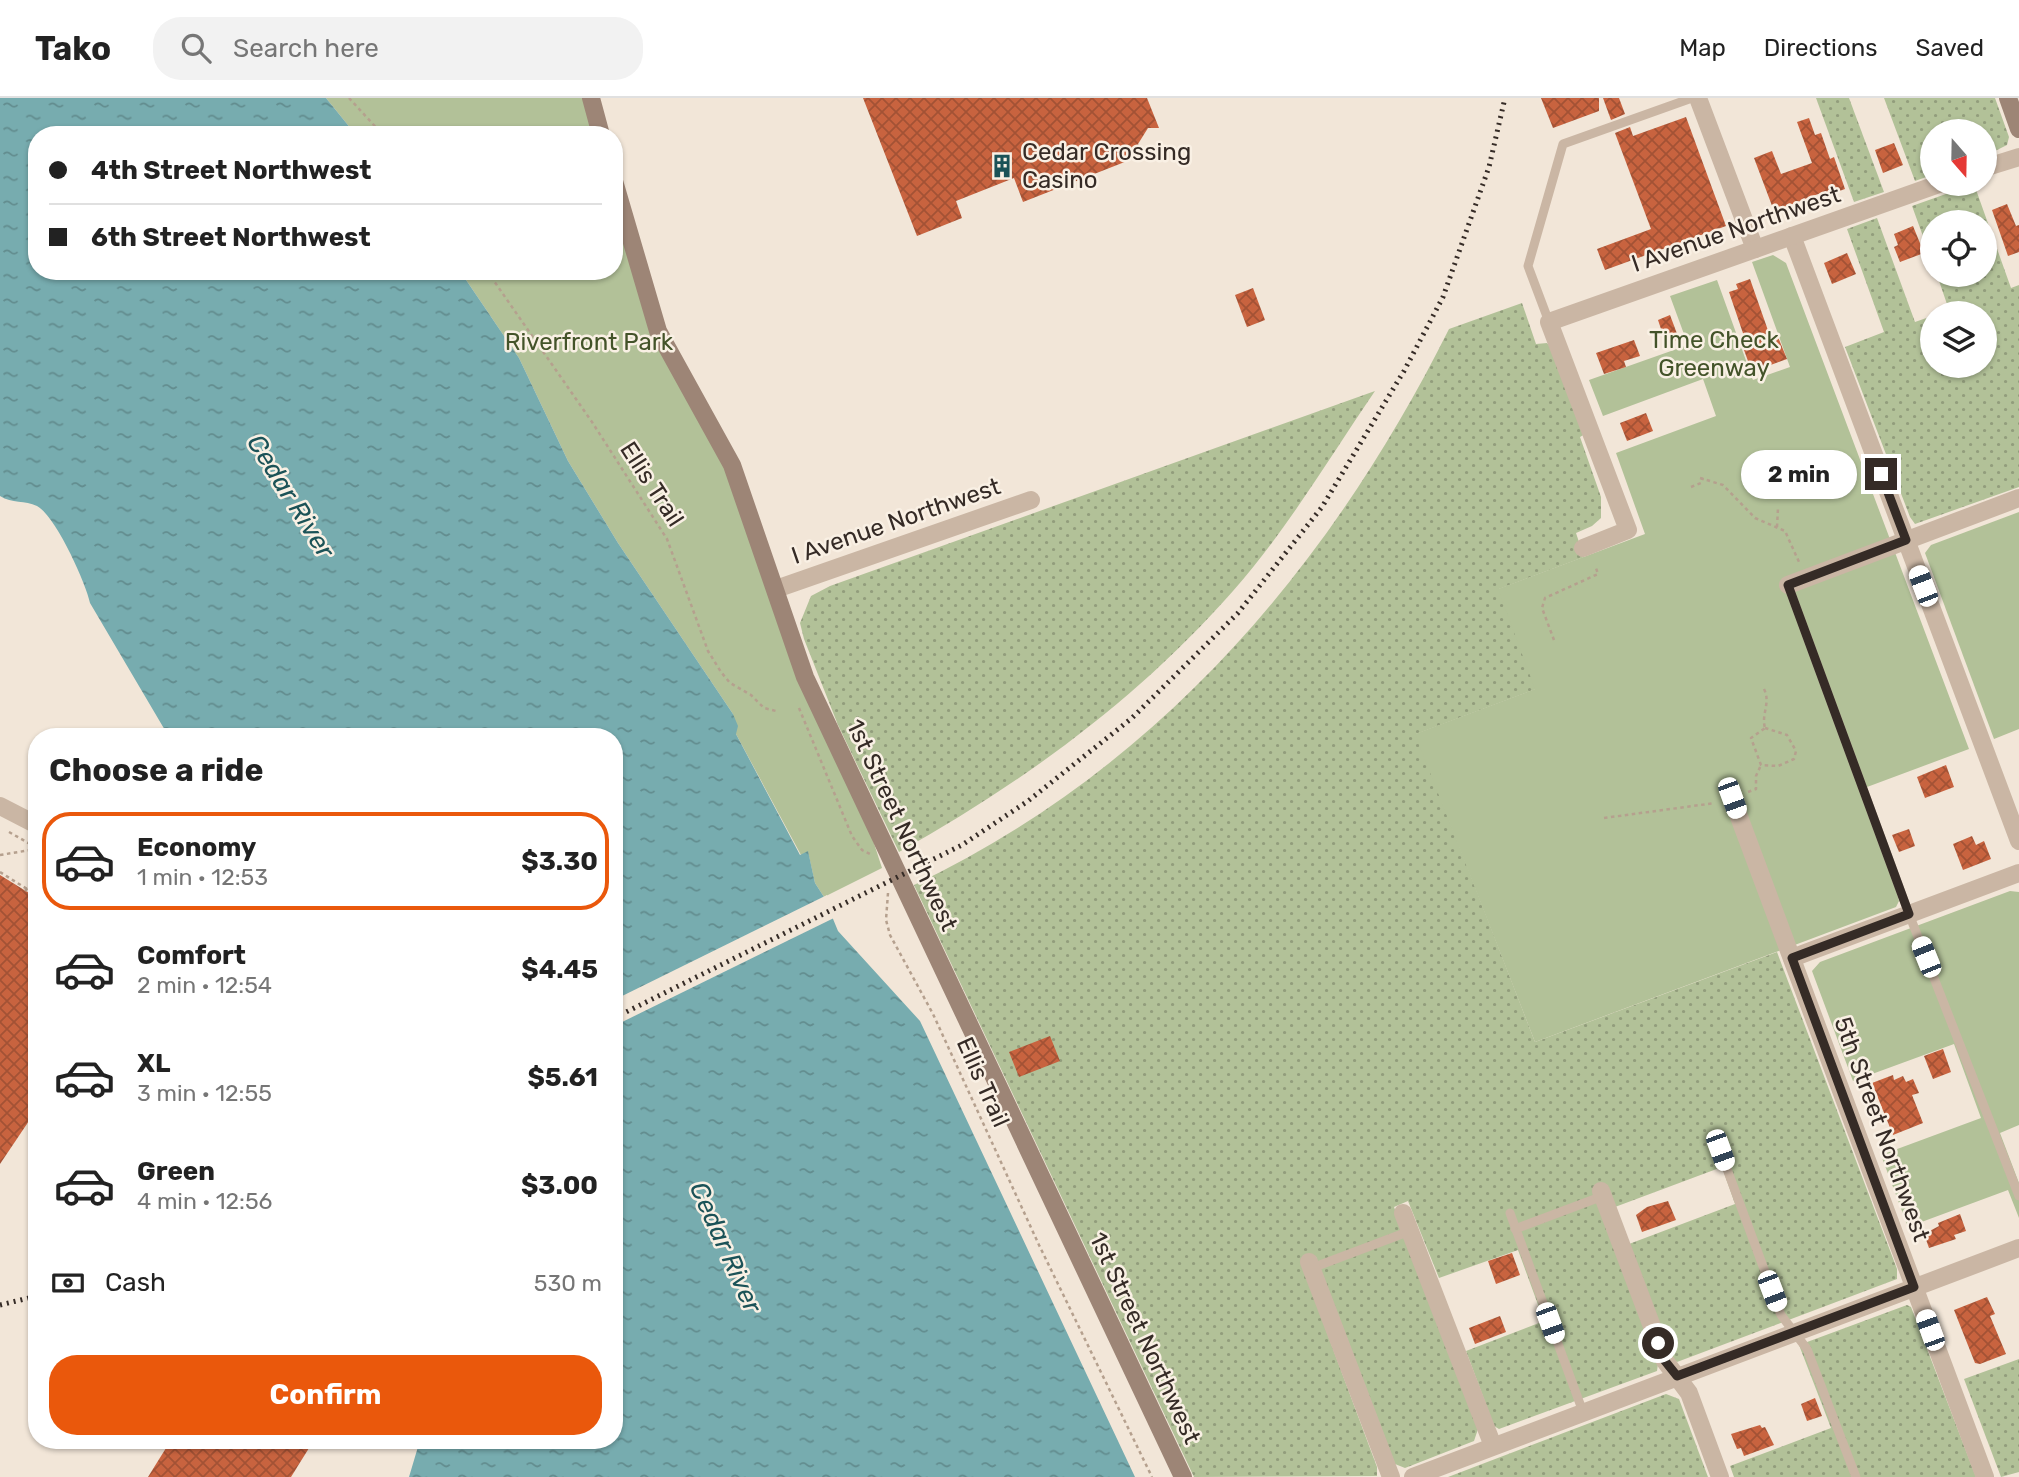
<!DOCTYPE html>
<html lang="en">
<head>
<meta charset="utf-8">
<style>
  body { margin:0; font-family:Rubik,sans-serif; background:#f2f2f2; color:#222; height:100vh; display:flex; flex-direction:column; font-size:26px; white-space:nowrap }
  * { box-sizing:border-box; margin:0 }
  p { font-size:23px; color:#767676 }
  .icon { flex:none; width:38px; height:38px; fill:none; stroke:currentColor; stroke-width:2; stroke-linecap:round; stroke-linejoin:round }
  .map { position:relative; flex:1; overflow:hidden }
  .details { position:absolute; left:28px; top:630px; width:595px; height:721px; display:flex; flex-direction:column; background:#fff; border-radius:28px; box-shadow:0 2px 5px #0004 }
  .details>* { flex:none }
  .hud { position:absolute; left:28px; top:28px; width:595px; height:154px; border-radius:28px; box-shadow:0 2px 5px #0004; display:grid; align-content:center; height:154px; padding:0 21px; background:#fff }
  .needle { width:46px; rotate:160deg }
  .fabs { position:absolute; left:1920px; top:21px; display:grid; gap:14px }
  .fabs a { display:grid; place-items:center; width:77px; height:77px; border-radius:50%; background:#fff; box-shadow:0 2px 5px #0004; font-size:35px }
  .end { position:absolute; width:32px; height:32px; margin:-16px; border:9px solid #352b26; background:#fff; box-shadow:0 0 0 4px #fff }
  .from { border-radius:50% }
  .bubble { position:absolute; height:49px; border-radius:24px; background:#fff; box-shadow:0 2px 5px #0004; font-size:23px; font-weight:700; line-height:49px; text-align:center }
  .car { position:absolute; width:21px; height:42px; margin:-21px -10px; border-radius:9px; box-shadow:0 0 5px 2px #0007; background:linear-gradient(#fff 24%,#345 0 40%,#fff 0 76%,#345 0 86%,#fff 0) }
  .hud b { display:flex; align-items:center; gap:24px; height:66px; font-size:26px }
  .hud b+b { border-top:2px solid #e0e0e0 }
  .hud i { width:18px; height:18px; background:#222 }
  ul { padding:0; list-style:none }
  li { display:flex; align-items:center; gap:21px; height:98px; margin:0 14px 10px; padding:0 7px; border:4px solid transparent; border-radius:28px }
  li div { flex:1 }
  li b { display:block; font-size:26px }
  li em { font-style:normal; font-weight:700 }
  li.on { border-color:#ea580c }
  li>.icon { width:63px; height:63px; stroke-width:1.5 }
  h2 { padding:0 21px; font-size:32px; line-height:84px }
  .pay { display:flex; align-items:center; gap:18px; height:77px; padding:0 21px; font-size:26px }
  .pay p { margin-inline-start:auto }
  .cta { display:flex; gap:14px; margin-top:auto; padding:14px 21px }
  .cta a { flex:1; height:80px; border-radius:28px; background:#ea580c; color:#fff; font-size:28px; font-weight:700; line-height:80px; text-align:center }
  header { display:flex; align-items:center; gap:42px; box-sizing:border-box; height:98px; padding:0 35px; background:#fff; border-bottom:2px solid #e0e0e0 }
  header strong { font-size:33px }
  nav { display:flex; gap:38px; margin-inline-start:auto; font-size:24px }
  .search { width:490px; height:63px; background:#f2f2f2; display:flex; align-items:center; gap:18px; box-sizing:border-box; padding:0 24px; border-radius:28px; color:#767676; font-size:26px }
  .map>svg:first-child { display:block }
</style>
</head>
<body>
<header>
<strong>Tako</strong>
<div class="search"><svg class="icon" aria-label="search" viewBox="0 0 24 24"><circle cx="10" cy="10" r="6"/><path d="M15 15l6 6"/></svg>Search here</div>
<nav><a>Map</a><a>Directions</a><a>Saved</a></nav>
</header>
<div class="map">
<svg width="2019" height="1379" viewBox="0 0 2019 1379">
  <defs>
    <pattern id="grass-dots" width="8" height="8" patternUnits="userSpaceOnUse" patternTransform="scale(1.75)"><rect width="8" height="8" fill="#b2c198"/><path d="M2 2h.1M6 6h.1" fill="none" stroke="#929d7c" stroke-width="1.8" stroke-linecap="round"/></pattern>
    <pattern id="water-ripples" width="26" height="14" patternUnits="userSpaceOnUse" patternTransform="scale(1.75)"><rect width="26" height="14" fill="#77acaf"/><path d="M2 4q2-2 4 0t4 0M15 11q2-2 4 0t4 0" fill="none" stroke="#628c8e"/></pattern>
    <pattern id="building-cross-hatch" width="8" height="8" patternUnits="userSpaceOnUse" patternTransform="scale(1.75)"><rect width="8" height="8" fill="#c8633f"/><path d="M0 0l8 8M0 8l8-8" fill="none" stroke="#a35235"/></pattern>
  </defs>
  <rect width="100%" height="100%" fill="#f2e6d8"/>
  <g fill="url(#grass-dots)">
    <path d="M1816,0H1849L1884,94L1854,104Z"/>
    <path d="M1884,0H1995L2009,39L2007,47L1985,58L1984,33H1932V77L1915,83Z"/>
    <path d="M1974,86L2011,190L2019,187V389L1915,426L1910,419L1845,249L1884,234L1847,131L1877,120L1915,224L1932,218V268H1984V215H1941L1949,212L1937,177H1984V124H1932V163L1912,108Z"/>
    <path d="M1522,205L1536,246L1547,245L1552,251L1585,336L1580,339L1601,399V420L1592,428L1576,435L1584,459L1499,491L1536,591L1416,636L1535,944L1777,854L1897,1171V1181L1677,1264L1673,1261L1629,1146L1735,1106L1722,1069L1615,1109L1658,1266L1657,1273L1499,1331L1494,1328L1466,1253L1544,1223L1518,1152L1439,1180L1408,1103L1394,1109L1478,1331L1474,1343L1405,1370L1395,1366L1316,1159L1301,1165L1377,1369V1378L1194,1379L914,787C1158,671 1330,469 1449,231Z"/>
    <path d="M1375,293C1329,360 1287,432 1233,493C1138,601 1024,684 899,754L838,627L804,541L800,525L811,498L830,488Z"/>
    <path d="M1907,1207L1911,1209L1976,1379H1734L1730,1368L1831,1330L1799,1247Z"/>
    <path d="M2019,1261V1374L2001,1379L1964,1281Z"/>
    <path d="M1666,1296L1679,1301L1708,1379H1448Z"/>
  </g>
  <g fill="#b2c198">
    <path d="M326,0H591L601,37H356Z"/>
    <path d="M614,83L645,191L730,364L854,684L882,770L824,799L815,785L808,754L801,757L736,636L733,616L618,445L568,363L519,260L460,173H614Z"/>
    <path d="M1773,157L1786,165L1969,651L1859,692L1897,795L1899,803L1896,809L1535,944L1415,636L1535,591L1498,491L1645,436L1616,355L1716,318L1703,281L1603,318L1589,282L1688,247L1670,198L1717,182L1753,282L1790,269L1752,164Z"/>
    <path d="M2019,414V631L1994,641L1925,455L1931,447Z"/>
    <path d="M2010,793L2019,794V1027L2000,1035L2019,1085V1120L2008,1092L1908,1129L1881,1057L1981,1020L1954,946L1853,983L1812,873L1820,864Z"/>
  </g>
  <path fill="url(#water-ripples)" d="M0,0H326L356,37H37V173H460L519,260L568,363L618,445L733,616L738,628L736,636L800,757L808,753L815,785L824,799L838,833L920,923L1135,1379H409L420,1342H614V639H169L90,505C86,485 55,417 37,408C25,402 12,406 0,398Z"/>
  <path fill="#f2e6d8" d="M827,797L836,819L614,928V902Z"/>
  <g fill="url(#building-cross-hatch)">
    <path d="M863,0H1147L1159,30H1148L1138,46L1145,56L1023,104L1014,80L956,103L962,120L917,138Z"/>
    <path d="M1541,0H1599V13L1553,30Z"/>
    <path d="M1603,0H1619L1625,16L1611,22Z"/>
    <path d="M1686,19L1726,128L1605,172L1597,151L1651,131L1615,35L1630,29L1633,38Z"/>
    <path d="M1809,20L1815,37L1821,35L1830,61L1834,59L1845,91L1828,97L1826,93L1774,113L1754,60L1772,53L1781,76L1812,65L1797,24Z"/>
    <path d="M1894,45L1903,67L1883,75L1875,52Z"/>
    <path d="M2007,106L2016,128L2019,127V154L2008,158L1992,112Z"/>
    <path d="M1913,128L1924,155L1900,164L1894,149L1898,147L1894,136Z"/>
    <path d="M1847,155L1856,176L1832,186L1824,165Z"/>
    <path d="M1750,181L1771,241L1778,239L1787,261L1752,274L1744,252L1748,250L1729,194L1738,191L1736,186Z"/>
    <path d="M1253,190L1265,222L1247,229L1235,197Z"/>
    <path d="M1670,217L1679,241L1666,246L1658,222Z"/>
    <path d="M1634,242L1640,258L1624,263L1626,269L1604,276L1596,255Z"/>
    <path d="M1646,315L1653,333L1627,343L1620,325Z"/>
    <path d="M1946,667L1954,689L1925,700L1917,679Z"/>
    <path d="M1909,731L1915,748L1899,754L1892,737Z"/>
    <path d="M1972,738L1976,747L1984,743L1991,761L1963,772L1953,746Z"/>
    <path d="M0,777L37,800V1011L0,1066Z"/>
    <path d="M1050,938L1060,963L1019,979L1009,954Z"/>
    <path d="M1943,951L1951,974L1933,981L1924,958Z"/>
    <path d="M1893,977L1894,982L1903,978L1906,984L1913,981L1919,995L1912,997L1923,1025L1893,1037L1872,985Z"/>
    <path d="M1668,1103L1676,1122L1642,1134L1636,1117L1647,1109Z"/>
    <path d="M1960,1116L1966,1133L1954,1137L1956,1141L1929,1150L1924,1136L1939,1128L1938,1125Z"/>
    <path d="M1512,1155L1520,1177L1496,1186L1488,1163Z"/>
    <path d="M1987,1199L1995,1216L1990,1218L2006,1256L1980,1266L1975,1265L1954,1212Z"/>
    <path d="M1500,1218L1506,1234L1475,1246L1469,1230Z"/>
    <path d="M1815,1300L1822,1318L1807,1323L1801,1306Z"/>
    <path d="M1760,1327L1762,1330L1765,1329L1774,1347L1744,1358L1741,1350L1737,1351L1731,1336Z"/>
    <path d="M171,1342H314L291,1379H148Z"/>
  </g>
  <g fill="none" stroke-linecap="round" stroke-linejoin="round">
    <g stroke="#b5a08e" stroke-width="2.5" stroke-dasharray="3.5 3.5" stroke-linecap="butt">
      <path d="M349,0L383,37"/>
      <path d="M487,173L592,324L667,441L708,553L721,574L730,585L751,597L764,610L776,613"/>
      <path d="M1700,380L1723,387L1755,420L1785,433L1799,464"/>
      <path d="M1691,389L1701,385L1703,380"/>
      <path d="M1777,429L1778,410"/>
      <path d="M1554,542L1542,510L1545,500L1598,476L1596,470"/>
      <path d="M1764,591C1771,605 1761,616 1765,630"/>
      <path d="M799,610L852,738L862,752L870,756"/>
      <path d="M1765,630L1787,637L1796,653L1794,661L1778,668L1761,667L1751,640Z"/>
      <path d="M1748,694L1756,691V678L1761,667"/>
      <path d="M1604,720L1715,705"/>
      <path d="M9,734L37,750"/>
      <path d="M0,757L37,751"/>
      <path d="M0,774L27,791"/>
      <path d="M25,793L37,777"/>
      <path d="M888,795L886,822L890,837L933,916L1039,1147L1152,1379"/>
    </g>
    <g stroke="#cab6a4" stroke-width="9">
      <path d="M1549,224L1528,168L1563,46L1692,0"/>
      <path d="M1788,487L1909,816L2019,1098"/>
      <path d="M1720,1052L1781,1217L1807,1251L1856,1379"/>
      <path d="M1510,1115L1583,1314"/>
      <path d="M1515,1131L1603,1098"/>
      <path d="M1312,1170L1410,1133"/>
    </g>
    <g stroke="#cab6a4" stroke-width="18">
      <path d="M1698,0L1755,151"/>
      <path d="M1984,70L2019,59"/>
      <path d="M1792,138L2019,743"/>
      <path d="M1583,450L1628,432L1549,224L1939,86"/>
      <path d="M1788,487L2019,400"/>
      <path d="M776,491L1031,402"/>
      <path d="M1732,700L1985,1379"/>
      <path d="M0,708L37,727"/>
      <path d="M1792,860L2019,775"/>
      <path d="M1601,1093L1665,1263L1689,1295L1720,1379"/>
      <path d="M1403,1115L1493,1348"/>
      <path d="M1309,1164L1391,1379"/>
      <path d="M1413,1379L2019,1150"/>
    </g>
    <g stroke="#9d8576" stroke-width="18">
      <path d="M591,0L601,37"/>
      <path d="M2008,0L2019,31"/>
      <path d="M614,83L658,233L732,367L805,579L1183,1379"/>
    </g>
    <g stroke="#352b26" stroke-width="5" stroke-dasharray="2 5" stroke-linecap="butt">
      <path d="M614,920L962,747L1028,703L1132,620L1238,515L1322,409L1404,273L1443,199L1489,69L1505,0"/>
      <path d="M0,1207L37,1198"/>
    </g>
  </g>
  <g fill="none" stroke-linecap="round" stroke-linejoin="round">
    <path stroke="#352b26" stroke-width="9" d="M1658,1245L1665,1263L1677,1278L1914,1189L1792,860L1909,816L1788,487L1906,442L1881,376"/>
  </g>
  <defs>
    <g id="building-bare" transform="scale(1.89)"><path d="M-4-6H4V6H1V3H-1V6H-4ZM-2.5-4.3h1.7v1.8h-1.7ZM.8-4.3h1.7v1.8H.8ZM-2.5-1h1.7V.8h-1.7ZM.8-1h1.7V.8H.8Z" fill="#1b5257" stroke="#f9f0e4" stroke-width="2.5" paint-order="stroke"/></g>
  </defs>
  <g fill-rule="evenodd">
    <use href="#building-bare" x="1002" y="68"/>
  </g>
  <g text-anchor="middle" stroke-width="5" stroke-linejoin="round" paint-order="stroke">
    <g font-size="24" fill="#352b26" stroke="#f9f0e4" text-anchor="start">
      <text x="1022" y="62">Cedar Crossing<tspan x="1022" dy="28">Casino</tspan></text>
    </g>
    <g font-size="24" fill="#352b26" stroke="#f9f0e4">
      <text transform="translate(1736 131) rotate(-19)" y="8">I Avenue Northwest</text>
      <text transform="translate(652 386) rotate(57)" y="8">Ellis Trail</text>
      <text transform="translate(896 423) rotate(-19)" y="8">I Avenue Northwest</text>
      <text transform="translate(902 727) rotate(65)" y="8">1st Street Northwest</text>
      <text transform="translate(983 984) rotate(66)" y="8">Ellis Trail</text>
      <text transform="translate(1882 1031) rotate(70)" y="8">5th Street Northwest</text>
      <text transform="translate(1145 1240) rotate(65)" y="8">1st Street Northwest</text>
    </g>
    <g font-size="24" fill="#435329" stroke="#f9f0e4">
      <text x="1714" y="250">Time Check<tspan x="1714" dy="28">Greenway</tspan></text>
      <text x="589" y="252">Riverfront Park</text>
    </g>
    <g font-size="26" font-style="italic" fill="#1b5257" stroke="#f9f0e4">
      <text transform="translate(291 398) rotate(58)" y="9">Cedar River</text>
      <text transform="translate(726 1149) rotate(66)" y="9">Cedar River</text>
    </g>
  </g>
</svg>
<div class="fabs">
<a><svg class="needle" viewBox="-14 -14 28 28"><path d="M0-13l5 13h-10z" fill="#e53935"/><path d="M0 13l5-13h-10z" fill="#767676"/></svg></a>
<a><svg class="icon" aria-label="locate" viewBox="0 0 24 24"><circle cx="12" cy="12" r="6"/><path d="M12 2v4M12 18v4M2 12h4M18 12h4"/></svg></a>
<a><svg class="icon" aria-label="layers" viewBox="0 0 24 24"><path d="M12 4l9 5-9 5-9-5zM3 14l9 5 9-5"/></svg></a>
</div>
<i class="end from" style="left:1658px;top:1245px"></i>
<i class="end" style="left:1881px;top:376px"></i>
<div class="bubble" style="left:1741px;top:352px;width:116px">2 min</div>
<i class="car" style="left:1923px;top:488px;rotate:339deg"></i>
<i class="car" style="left:1732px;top:700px;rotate:160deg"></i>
<i class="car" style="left:1926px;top:859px;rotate:338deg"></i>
<i class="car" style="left:1720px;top:1052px;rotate:160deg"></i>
<i class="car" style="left:1772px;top:1193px;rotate:159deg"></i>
<i class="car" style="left:1550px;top:1225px;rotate:160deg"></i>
<i class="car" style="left:1930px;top:1232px;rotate:340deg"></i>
<div class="hud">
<b><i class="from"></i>4th Street Northwest</b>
<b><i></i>6th Street Northwest</b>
</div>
<section class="details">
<h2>Choose a ride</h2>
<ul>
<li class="on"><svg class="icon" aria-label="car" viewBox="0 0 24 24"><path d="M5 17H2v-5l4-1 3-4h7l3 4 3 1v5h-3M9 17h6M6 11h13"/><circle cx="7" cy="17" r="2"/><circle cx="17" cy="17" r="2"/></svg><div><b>Economy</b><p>1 min · 12:53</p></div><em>$3.30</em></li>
<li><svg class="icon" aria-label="car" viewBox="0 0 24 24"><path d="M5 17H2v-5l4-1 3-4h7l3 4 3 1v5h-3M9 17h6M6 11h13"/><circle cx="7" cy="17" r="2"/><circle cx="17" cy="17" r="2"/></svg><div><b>Comfort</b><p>2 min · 12:54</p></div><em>$4.45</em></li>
<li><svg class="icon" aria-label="car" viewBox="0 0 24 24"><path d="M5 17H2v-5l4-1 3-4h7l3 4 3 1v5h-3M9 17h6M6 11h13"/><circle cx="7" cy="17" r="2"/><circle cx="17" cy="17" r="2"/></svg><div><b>XL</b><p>3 min · 12:55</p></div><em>$5.61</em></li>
<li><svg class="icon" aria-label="car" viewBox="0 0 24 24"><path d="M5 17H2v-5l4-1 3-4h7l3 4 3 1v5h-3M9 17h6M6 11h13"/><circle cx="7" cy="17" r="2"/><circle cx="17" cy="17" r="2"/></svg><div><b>Green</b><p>4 min · 12:56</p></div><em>$3.00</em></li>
</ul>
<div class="pay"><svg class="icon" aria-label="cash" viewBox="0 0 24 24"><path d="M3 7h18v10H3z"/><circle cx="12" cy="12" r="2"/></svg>Cash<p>530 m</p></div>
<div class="cta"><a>Confirm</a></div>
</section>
</div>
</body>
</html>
